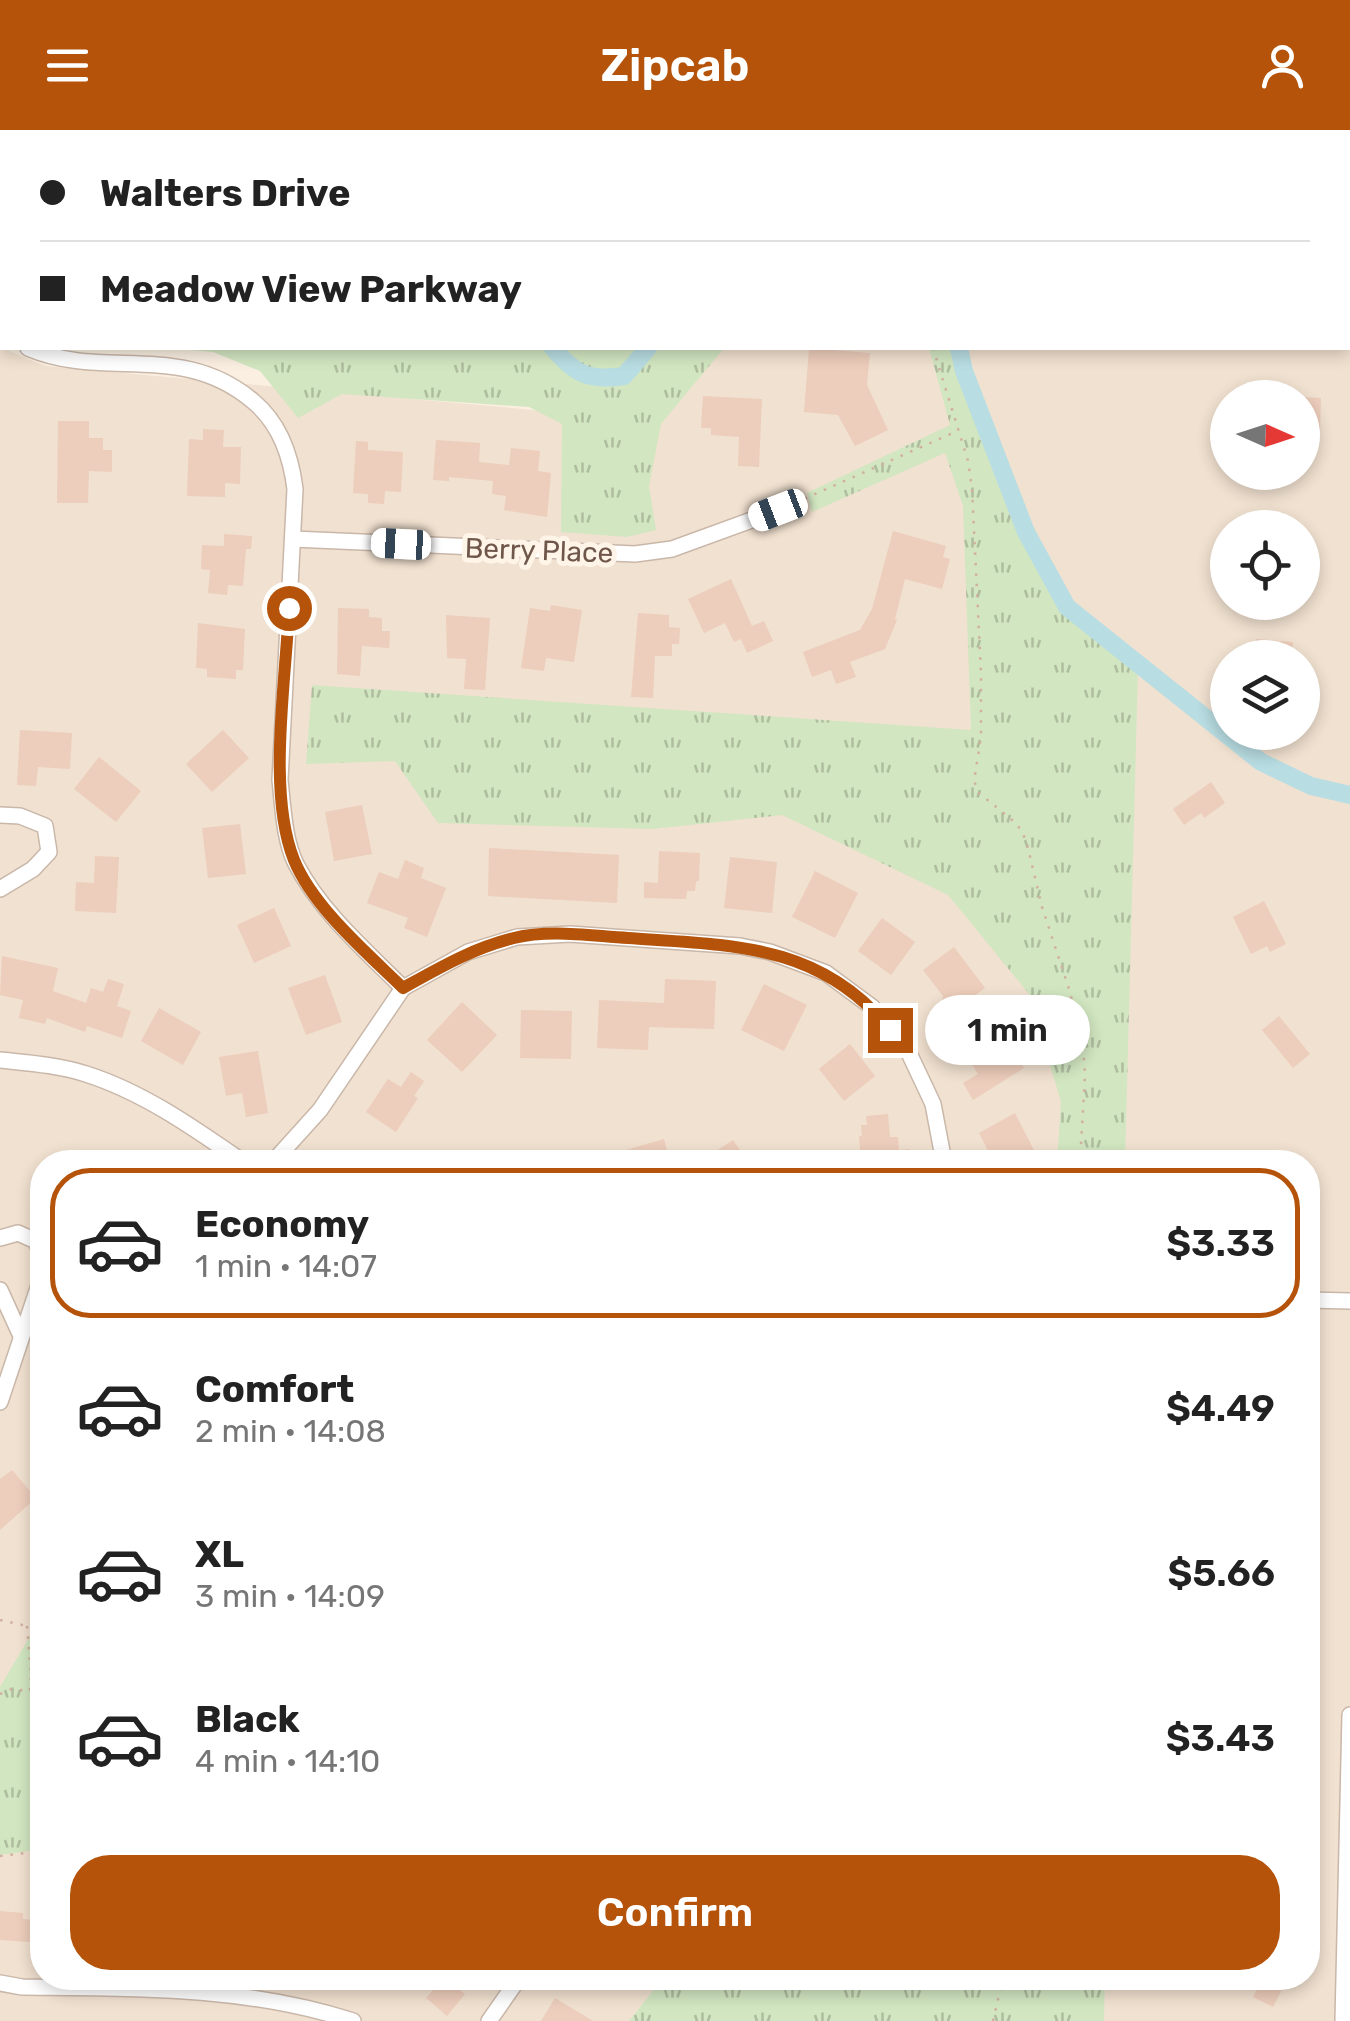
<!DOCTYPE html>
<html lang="en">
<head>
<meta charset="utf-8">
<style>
  body { margin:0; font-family:Rubik,sans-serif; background:#f2f2f2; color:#222; height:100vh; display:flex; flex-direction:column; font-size:38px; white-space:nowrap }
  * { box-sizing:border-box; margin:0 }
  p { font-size:32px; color:#767676 }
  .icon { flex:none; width:55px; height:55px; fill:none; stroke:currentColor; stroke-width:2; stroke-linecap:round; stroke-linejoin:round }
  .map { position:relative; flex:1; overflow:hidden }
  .side { position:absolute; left:30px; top:1020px; width:1290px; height:840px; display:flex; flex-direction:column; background:#fff; border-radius:40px; box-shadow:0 5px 15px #0003 }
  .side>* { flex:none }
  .guide { position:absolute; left:0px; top:0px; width:1350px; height:220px; box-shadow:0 5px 15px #0003; display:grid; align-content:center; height:220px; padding:0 40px; background:#fff }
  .needle { width:65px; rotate:93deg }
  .buttons { position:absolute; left:1210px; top:250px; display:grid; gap:20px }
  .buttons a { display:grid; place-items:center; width:110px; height:110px; border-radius:50%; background:#fff; box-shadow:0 5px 15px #0003; font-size:50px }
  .end { position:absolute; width:45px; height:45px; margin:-22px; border:12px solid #b45309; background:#fff; box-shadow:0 0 0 5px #fff }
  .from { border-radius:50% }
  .bubble { position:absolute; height:70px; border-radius:35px; background:#fff; box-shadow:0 5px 15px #0003; font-size:32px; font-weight:600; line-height:70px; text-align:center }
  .car { position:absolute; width:30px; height:60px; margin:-30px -15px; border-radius:12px; box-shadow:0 0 8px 2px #0007; background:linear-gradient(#fff 24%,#345 0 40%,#fff 0 76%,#345 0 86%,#fff 0) }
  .guide b { display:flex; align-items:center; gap:35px; height:95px; font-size:38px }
  .guide b+b { border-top:2px solid #e0e0e0 }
  .guide i { width:25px; height:25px; background:#222 }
  ul { padding:18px 0 0; list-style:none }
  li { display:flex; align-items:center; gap:30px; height:150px; margin:0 20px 15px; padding:0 20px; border:5px solid transparent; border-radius:40px }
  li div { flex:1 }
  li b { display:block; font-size:38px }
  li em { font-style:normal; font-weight:600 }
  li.on { border-color:#b45309 }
  li>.icon { width:90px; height:90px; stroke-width:1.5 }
  .button { display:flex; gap:20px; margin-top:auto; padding:20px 40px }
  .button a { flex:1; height:115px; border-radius:40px; background:#b45309; color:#fff; font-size:40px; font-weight:600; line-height:115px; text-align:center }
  header { display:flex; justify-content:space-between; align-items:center; height:130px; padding:0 40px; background:#b45309; color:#fff; font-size:45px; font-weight:600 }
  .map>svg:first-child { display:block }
</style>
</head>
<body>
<header><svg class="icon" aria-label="menu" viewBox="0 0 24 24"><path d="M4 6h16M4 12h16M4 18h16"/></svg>Zipcab<svg class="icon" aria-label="person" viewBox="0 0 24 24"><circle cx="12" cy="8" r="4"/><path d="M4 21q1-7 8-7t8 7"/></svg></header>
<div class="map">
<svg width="1350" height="1891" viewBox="0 0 1350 1891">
  <defs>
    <pattern id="grass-tufts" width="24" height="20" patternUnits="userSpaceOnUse" patternTransform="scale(2.5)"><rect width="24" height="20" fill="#d2e6c1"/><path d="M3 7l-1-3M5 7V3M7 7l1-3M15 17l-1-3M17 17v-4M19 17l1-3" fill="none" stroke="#afbd9f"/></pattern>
  </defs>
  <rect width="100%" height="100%" fill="#faefe1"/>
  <path fill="#f1e1d0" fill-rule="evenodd" d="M0,0H1350V1891H0V217L45,236L612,287L698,218H930L966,345L971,600L1000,531L947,218H1348V2H2V123ZM1228,268H1302V342H1228ZM1228,398H1302V472H1228ZM1228,528H1302V602H1228ZM42,1032H1308V1848H42Z"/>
  <g fill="url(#grass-tufts)">
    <path d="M467,0H880L879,2Z"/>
    <path d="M170,218H724L661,294L649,356L656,400L627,407L561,402L562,294L529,277L342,264L298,288L260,241L213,222Z"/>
    <path d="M929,218H960L982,295L1008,364L1059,467L1076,489L1138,538L1125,1032H1057L1061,972L1029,864L948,765L782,685L652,699L438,693L395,631L306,634L312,555L971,600L963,376L945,323L812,382L807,363L950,295Z"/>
    <path d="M42,1497V1719L0,1725V1557L33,1501Z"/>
    <path d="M663,1848H1105L1104,1891H629Z"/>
  </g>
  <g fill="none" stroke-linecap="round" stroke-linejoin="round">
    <g stroke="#b8dde2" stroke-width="18">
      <path d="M0,108L2,112"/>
      <path d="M553,218C576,245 589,251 624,246L648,218"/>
      <path d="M959,218L964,241L1026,402L1067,477L1261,632L1311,656L1350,665"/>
    </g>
  </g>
  <g fill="#edcdbb">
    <path d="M809,218L870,223L867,255L888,300L855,316L838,285L804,282Z"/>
    <path d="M703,266L762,269L759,337L738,336L739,307L711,305V298H701Z"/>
    <path d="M1302,267L1321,268L1320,302L1302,301Z"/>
    <path d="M58,291H89V308H103V320H112V342L89,341L88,373H57Z"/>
    <path d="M203,299L224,300L223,317H241L240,354L225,353V367L187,366L189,309L203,310Z"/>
    <path d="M436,310L480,313L479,332L509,335L511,318L540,321L538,341L551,343L547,387L504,380L506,366L492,364L493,351L449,347V351L433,350Z"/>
    <path d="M356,311L368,312V320L403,322L401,362L385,361L384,374L368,373V364L353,363Z"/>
    <path d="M893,401L946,416L943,427L950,429L942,459L905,449L895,489L897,490L885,519L850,532L856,547L836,554L831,540L812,547L803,522L860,500L872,479Z"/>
    <path d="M224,404L252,406L251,419H246L243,456L228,455L227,465L208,463L210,440L201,439L202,415L224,416Z"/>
    <path d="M731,449L752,496L764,491L773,511L747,523L741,509L734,512L725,493L704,503L688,469Z"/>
    <path d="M551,475L582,480L574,532L546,528L544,541L521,538L530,478L550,481Z"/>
    <path d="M338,478L369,479V487L382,488V501H390L389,518L362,516L360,546L337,544Z"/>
    <path d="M638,483L669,485V497L680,498L679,514H672V526H655L653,568L631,567Z"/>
    <path d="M446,485L490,488L485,560L464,559L466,529L447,528Z"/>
    <path d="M198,493L245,499L243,540H236V549L207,547V539L196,538Z"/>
    <path d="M1256,509L1293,512L1292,528H1255Z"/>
    <path d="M20,600L72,603L70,639L38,637L36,656L17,655Z"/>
    <path d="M223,600L249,628L212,662L186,634Z"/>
    <path d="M99,627L141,661L116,692L74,659Z"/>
    <path d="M1211,652L1225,673L1204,688L1201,683L1184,695L1173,679Z"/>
    <path d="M362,675L372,724L334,731L325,682Z"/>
    <path d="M240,694L246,744L208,748L202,698Z"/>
    <path d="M489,718L619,725L617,773L488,766Z"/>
    <path d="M659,721L700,723L699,751H696L695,761H687L686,769L644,768V752L658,753Z"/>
    <path d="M95,726L119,727L116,783L75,781L76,752L94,753Z"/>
    <path d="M730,727L777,732L772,783L724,778Z"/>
    <path d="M405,730L424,738L421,748L446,758L427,807L404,798L408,788L367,773L379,742L398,749Z"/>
    <path d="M815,741L858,763L835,808L792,787Z"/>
    <path d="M1264,771L1286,814L1270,822L1267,816L1251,824L1233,787Z"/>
    <path d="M274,778L291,816L254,833L237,795Z"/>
    <path d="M882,788L915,812L891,845L858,821Z"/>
    <path d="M954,817L985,858L960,877L956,899L938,896L943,866L923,840Z"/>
    <path d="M2,826L58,838L53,861L86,873L91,858L103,862L108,849L124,854L117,876L131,881L122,908L87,896L85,902L47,888L45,894L19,888L23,870L0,865Z"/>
    <path d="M325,845L342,892L306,905L288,858Z"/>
    <path d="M665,849L716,851L714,899L649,897L648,920L597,918L599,870L664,873Z"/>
    <path d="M764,854L807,875L784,921L741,900Z"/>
    <path d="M462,872L497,905L462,942L427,910Z"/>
    <path d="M159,878L201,902L183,935L141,911Z"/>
    <path d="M521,880L572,881L571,929L520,928Z"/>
    <path d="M1279,886L1310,924L1293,938L1262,900Z"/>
    <path d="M999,898L1024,938L973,970L963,953L978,944L963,921Z"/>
    <path d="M850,914L875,946L844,971L819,939Z"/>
    <path d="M258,921L268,983L246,987L242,963L226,966L219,927Z"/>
    <path d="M411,942L424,951L414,966L418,968L396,1002L366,982L388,949L401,957Z"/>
    <path d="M1015,983L1038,1028L1029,1032H994L979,1003Z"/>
    <path d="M888,984L890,1007H898L899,1020L910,1019L911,1032H861L859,1006H862L861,995H867L866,986Z"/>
    <path d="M664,1009L670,1032H595L594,1029Z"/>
    <path d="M733,1010L748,1032H699Z"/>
    <path d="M12,1340L36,1368L0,1400V1349Z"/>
    <path d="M0,1781L23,1783V1789L42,1791V1813L0,1810Z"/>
    <path d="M444,1848L465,1864L447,1886L426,1868Z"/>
    <path d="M1263,1848H1273L1285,1854L1273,1877L1253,1867Z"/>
    <path d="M555,1868L593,1891H541Z"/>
  </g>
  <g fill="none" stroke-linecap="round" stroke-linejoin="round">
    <g stroke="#c9b7a9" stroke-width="18">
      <g id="minor">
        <path d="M0,206L2,207"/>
        <path d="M28,218C105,251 182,210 254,272C280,294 291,326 295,359L280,650C283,677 284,710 296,734C321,782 365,820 403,858"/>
        <path d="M293,409L635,424L672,419L779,380"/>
        <path d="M0,685L20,686L45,696L49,722L33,739L0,759"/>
        <path d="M0,930C28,933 58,935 86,944C143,962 194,998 243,1032"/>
        <path d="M273,1032L320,980L403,858L468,822L517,807L570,804L740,816L770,822L826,843L872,877L909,923L933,974L944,1032"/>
        <path d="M0,1108L18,1103L36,1111L42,1127"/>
        <path d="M0,1160L21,1206"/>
        <path d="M1308,1170L1350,1171"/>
        <path d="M0,1272L39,1155L42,1129"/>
        <path d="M0,1853L22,1857C133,1858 246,1856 353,1891"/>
        <path d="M489,1891L519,1848"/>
        <path d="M1343,1891L1350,1585"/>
      </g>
    </g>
    <g stroke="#d2b09f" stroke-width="2.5" stroke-dasharray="2.5 8" stroke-linecap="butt">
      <path d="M821,0L823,2"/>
      <path d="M805,2L807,0"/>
      <path d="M0,58L2,59"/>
      <path d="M933,218L968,331L972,359L981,543V607L974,651L979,663L1017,694L1026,710L1042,777L1070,862L1083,916L1085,945L1080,1032"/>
      <path d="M795,373L957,301"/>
      <path d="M0,1490L27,1496L42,1492"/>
      <path d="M27,1496L31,1544L42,1545"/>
      <path d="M31,1561L42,1566"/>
      <path d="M0,1564L12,1559L30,1561L31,1546"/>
      <path d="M0,1726L42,1721"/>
      <path d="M993,1891L1003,1848"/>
    </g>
    <use href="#minor" stroke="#fff" stroke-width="15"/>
  </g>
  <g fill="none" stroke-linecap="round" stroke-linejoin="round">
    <path stroke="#b45309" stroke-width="12" d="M289,478C286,551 267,662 294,730C313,777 367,823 403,858C439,838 473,818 514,808C550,799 591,806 628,808C730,815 821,813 890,900"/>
  </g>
  <g text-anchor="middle" stroke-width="10" stroke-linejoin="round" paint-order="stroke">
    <g font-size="28" fill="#6f564a" stroke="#fef4e7">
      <text transform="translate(539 420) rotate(2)" y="10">Berry Place</text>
    </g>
  </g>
</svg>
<div class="buttons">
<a><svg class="needle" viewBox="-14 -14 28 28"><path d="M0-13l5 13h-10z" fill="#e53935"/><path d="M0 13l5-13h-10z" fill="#767676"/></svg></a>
<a><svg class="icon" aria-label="locate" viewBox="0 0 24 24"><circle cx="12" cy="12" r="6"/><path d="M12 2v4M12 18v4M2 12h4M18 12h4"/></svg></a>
<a><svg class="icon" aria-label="layers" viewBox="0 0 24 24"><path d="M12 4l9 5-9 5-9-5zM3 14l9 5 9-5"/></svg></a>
</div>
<i class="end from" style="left:289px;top:478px"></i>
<i class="end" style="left:890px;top:900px"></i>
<div class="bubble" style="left:925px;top:865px;width:165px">1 min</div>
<i class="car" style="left:778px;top:380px;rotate:249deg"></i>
<i class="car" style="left:401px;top:414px;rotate:273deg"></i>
<div class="guide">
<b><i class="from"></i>Walters Drive</b>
<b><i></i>Meadow View Parkway</b>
</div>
<section class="side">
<ul>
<li class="on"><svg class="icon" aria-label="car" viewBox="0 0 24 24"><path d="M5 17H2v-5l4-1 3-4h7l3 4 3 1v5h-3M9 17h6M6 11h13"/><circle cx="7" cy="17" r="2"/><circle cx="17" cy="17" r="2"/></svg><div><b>Economy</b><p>1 min · 14:07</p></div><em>$3.33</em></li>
<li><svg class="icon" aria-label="car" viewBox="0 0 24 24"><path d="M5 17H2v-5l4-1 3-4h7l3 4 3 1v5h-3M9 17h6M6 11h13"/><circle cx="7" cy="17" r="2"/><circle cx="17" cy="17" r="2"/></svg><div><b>Comfort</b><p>2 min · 14:08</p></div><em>$4.49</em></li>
<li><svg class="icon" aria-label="car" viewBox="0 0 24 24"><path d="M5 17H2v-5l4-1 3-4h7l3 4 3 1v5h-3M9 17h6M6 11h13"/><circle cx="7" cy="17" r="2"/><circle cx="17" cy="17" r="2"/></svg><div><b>XL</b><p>3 min · 14:09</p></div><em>$5.66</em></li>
<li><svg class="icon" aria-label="car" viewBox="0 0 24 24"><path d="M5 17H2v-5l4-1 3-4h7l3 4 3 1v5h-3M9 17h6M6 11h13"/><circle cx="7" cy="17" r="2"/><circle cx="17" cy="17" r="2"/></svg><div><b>Black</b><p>4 min · 14:10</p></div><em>$3.43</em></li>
</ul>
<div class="button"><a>Confirm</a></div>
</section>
</div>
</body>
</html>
